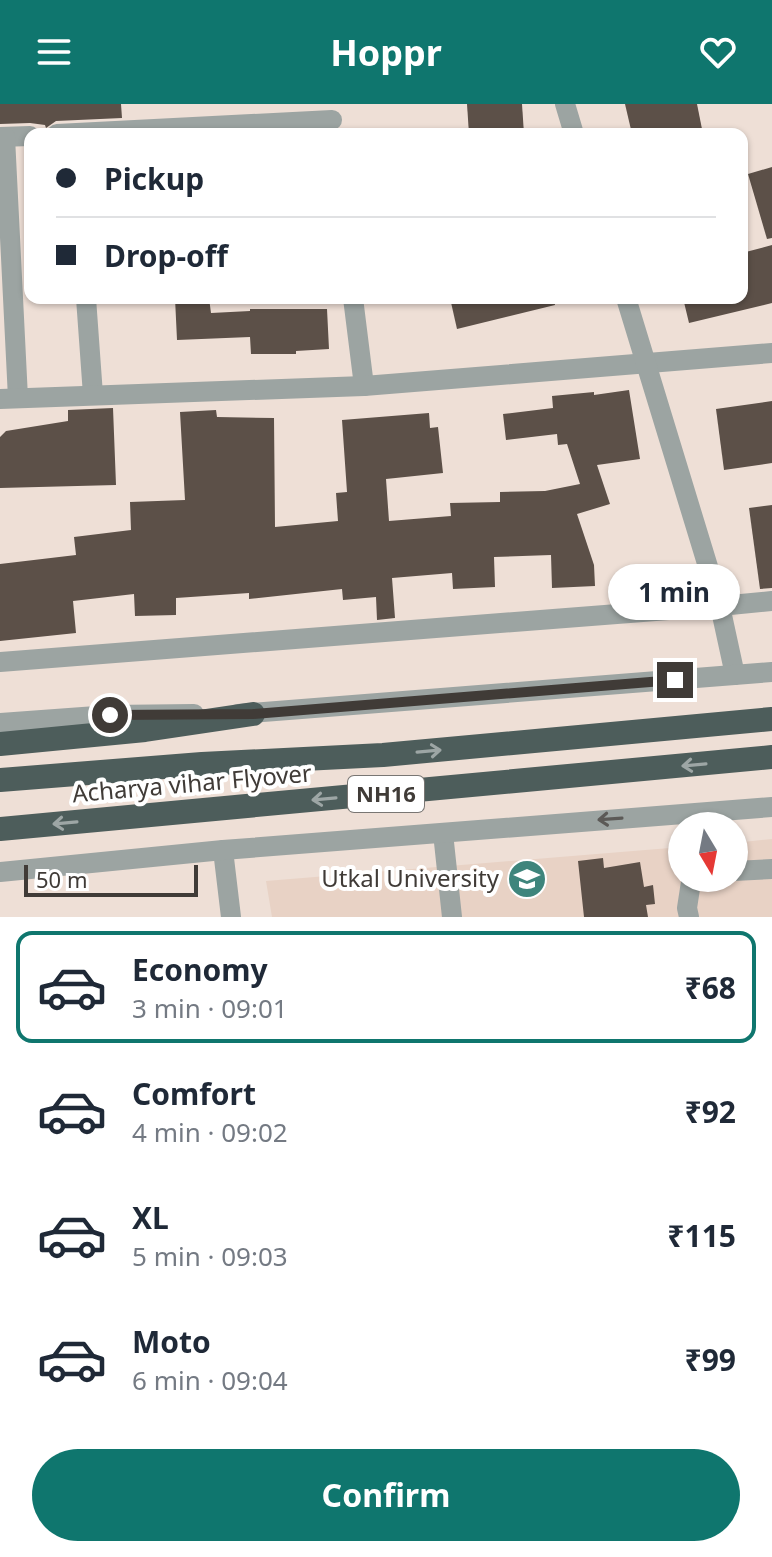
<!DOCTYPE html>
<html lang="en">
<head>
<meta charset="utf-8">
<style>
  body { margin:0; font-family:"Noto Sans",sans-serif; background:#f2f2f3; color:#1f2937; height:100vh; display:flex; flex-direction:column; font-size:30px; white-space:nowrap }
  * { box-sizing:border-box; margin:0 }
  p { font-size:26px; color:#747a83 }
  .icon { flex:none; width:44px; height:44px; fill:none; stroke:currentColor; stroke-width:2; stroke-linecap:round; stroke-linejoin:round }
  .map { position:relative; height:813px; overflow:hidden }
  .drawer { display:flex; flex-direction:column; background:#fff; flex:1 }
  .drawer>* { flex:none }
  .guide { position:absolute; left:24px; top:24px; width:724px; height:176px; border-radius:16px; box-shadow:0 2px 6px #0004; display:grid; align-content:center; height:176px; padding:0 32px; background:#fff }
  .needle { width:52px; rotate:170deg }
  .fabs { position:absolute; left:668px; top:708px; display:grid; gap:16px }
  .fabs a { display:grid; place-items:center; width:80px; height:80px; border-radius:50%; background:#fff; box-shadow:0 2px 6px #0004; font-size:40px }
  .scale { position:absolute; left:24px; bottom:20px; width:174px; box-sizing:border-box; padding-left:8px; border:4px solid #403b37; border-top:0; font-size:22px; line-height:28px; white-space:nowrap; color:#403b37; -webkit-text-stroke:6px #fff; paint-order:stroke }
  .end { position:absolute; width:36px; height:36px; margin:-18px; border:10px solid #403b37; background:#fff; box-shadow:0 0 0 4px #fff }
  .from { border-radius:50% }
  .bubble { position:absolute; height:56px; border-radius:28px; background:#fff; box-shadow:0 2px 6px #0004; font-size:26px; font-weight:700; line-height:56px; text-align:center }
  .guide b { display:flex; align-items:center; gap:28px; height:76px; font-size:30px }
  .guide b+b { border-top:2px solid #e0e1e3 }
  .guide i { width:20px; height:20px; background:#1f2937 }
  ul { padding:14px 0 0; list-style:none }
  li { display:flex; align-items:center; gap:24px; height:112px; margin:0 16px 12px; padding:0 16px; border:4px solid transparent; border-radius:16px }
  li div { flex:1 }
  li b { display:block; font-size:30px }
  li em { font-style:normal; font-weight:700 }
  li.selected { border-color:#0f766e }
  li>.icon { width:72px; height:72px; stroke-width:1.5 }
  .button { display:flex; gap:16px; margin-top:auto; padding:16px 32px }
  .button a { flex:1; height:92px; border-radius:48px; background:#0f766e; color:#fff; font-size:32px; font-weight:700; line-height:92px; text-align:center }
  header { display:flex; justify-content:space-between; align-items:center; height:104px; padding:0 32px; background:#0f766e; color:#fff; font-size:36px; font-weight:700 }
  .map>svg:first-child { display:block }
</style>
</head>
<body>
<header><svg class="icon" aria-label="menu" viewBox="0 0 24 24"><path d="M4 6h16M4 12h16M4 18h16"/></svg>Hoppr<svg class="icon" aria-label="heart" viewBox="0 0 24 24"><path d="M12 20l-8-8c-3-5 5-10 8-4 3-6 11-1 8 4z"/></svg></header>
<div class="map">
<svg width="772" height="813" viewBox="0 0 772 813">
  <rect width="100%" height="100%" fill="#eedfd6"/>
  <path fill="#e8d2c5" d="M772,735V813H272L266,777L682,743V774H734V739Z"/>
  <g fill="#5c5048">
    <path d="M0,0H121L122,14L56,17L46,24L45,21L30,19L0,20Z"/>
    <path d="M467,0H522L524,30H469Z"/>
    <path d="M625,0H697L703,30H632Z"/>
    <path d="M772,63V134L767,135L748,70Z"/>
    <path d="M772,141V199L689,219L683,194H742V149Z"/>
    <path d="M175,194H209L211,209L250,207V205H327L329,245L296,247V250H251L250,233L177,236Z"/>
    <path d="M450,194H554L555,201L457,225Z"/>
    <path d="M629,286L640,355L597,361L610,400L577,410L594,461L595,482L552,484L551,451L494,453L495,483L453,485L452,469L392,474L395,514L377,516L376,493L343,496L342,485L249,495V489L176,494V511L135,512L134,490L73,497L76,529L0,537V460L76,451L74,433L131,426L130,398L185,396L180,308L216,306L217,313L274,314L275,423L338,417L336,389L347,388L342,316L429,309L430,324L438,323L443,369L386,375L389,417L451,412L450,399L500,398V388L545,387L580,380L567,340L558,341L557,330L506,336L503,310L553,304L552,292L594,288V291Z"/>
    <path d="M772,297V359L724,366L716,305Z"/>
    <path d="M113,304L116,381L0,384V333L6,327L68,317V306Z"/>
    <path d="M772,401V484L760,485L749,404Z"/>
    <path d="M603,754L604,764L640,758L644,783L653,781L655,800L646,801L648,813H584L578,757Z"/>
  </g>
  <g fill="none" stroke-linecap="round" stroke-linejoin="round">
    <g stroke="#9ca4a2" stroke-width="20">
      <path d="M565,0L574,30"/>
      <path d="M57,30L332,16"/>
      <path d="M0,33L30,32"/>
      <path d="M5,33L18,294"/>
      <path d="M86,194L93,291"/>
      <path d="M353,194L364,282"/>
      <path d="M0,295L364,282L772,249"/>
      <path d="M0,558L720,502L626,194"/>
      <path d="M735,571L720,502L772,497"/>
      <path d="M238,610L772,568"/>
      <path d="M0,619L110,611L194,610"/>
      <path d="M443,729L452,813"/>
      <path d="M223,746L231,813"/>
      <path d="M734,767L772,765"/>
      <path d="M0,768L223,746L772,703"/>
      <path d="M689,813L687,804L691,778L701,774"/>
    </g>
    <g stroke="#4d5d5b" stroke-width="24">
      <path d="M0,640L145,626L253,610"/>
      <path d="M0,676L202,660L383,651L772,615"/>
      <path d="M0,725L772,653"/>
    </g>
  </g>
  <defs><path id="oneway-shaft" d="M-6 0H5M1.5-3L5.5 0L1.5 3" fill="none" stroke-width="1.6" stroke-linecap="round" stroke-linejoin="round" transform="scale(2)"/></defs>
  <g stroke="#9da6a5">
    <use href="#oneway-shaft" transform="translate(429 647) rotate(-5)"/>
    <use href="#oneway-shaft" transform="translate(694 661) rotate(175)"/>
    <use href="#oneway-shaft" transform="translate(324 695) rotate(175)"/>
    <use href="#oneway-shaft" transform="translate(65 719) rotate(175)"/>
  </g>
  <use stroke="#5c5a57" href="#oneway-shaft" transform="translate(610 715) rotate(176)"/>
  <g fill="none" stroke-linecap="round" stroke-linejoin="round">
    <path stroke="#403b37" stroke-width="10" d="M110,611L253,610L675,576"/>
  </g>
  <defs>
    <g id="university-disc" transform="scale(2)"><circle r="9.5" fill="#3e857c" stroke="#fff"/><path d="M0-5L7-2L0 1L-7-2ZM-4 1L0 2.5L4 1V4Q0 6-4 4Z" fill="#fff"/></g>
  </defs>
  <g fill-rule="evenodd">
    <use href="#university-disc" x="527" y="775"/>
  </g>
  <g text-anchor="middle" stroke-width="8" stroke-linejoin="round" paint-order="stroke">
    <rect fill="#fff" stroke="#797673" stroke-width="2" x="348" y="672" width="76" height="36" rx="6"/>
    <g font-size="22" font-weight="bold" fill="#403b37">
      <text x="386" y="698">NH16</text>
    </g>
    <g font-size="24" fill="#403b37" stroke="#fff">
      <text transform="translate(192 680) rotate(-5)" y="8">Acharya vihar Flyover</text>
    </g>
    <g font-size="24" fill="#403b37" stroke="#fff" text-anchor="end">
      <text x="499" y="783">Utkal University</text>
    </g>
  </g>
</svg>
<div class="fabs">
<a><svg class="needle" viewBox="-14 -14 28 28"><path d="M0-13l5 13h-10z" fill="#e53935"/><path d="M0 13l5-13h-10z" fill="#747a83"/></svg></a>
</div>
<div class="scale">50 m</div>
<i class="end from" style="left:110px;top:611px"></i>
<i class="end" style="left:675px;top:576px"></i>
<div class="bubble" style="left:608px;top:460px;width:132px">1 min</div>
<div class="guide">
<b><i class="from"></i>Pickup</b>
<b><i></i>Drop-off</b>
</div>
</div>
<section class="drawer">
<ul>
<li class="selected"><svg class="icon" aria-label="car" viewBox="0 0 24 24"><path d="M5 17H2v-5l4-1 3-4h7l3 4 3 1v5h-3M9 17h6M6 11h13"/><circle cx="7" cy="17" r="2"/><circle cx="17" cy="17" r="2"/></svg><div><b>Economy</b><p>3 min · 09:01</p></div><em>₹68</em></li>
<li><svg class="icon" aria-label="car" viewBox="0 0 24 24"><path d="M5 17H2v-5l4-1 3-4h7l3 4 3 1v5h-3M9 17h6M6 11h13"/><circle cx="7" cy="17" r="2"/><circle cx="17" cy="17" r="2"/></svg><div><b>Comfort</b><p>4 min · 09:02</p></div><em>₹92</em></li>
<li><svg class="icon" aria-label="car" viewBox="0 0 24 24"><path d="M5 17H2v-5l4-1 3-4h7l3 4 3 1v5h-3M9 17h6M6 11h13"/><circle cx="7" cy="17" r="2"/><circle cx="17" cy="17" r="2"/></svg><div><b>XL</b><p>5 min · 09:03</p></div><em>₹115</em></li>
<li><svg class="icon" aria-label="car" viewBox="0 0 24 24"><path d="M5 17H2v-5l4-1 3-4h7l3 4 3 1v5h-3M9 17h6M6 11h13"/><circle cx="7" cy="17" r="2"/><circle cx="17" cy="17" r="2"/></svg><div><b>Moto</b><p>6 min · 09:04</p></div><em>₹99</em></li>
</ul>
<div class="button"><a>Confirm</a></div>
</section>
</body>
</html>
